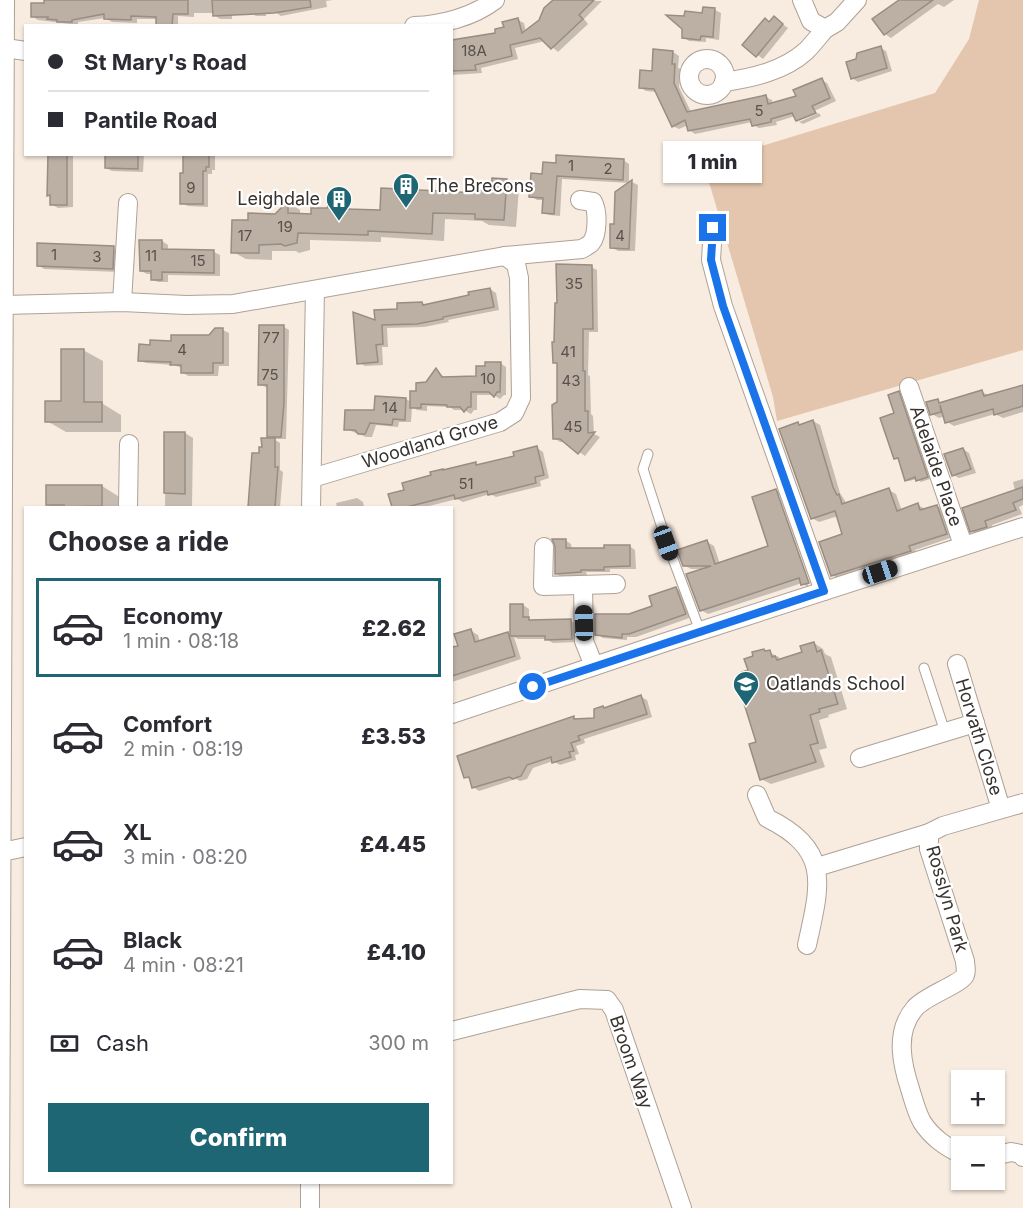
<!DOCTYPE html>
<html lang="en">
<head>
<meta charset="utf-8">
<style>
  body { margin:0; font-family:Inter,sans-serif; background:#f7f7f7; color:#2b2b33; height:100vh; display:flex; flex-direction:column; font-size:22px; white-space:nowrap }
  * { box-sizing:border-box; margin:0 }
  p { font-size:20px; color:#7c7c81 }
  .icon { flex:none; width:33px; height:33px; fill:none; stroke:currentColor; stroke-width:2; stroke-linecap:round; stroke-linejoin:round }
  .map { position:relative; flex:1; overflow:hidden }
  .details { position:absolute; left:24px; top:506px; width:429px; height:678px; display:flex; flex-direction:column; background:#fff; border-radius:0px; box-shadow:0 2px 4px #0004 }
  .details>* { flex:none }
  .banner { position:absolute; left:24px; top:24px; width:429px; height:132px; border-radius:0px; box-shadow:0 2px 4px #0004; display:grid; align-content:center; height:132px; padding:0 24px; background:#fff }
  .fabs { position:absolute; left:951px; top:1070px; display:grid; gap:12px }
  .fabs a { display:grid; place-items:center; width:54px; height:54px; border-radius:0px; background:#fff; box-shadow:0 2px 4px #0004; font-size:30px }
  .end { position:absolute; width:27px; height:27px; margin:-14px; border:8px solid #1a73e8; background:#fff; box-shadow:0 0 0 3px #fff }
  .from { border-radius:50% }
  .bubble { position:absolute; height:42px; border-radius:0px; background:#fff; box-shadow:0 2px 4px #0004; font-size:20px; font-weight:800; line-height:42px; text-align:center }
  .car { position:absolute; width:18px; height:36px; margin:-18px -9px; border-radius:8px; box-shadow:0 0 4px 2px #0007; background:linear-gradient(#222 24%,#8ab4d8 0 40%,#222 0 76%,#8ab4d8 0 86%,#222 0) }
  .banner b { display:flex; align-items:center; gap:21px; height:57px; font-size:22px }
  .banner b+b { border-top:2px solid #e1e1e2 }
  .banner i { width:15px; height:15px; background:#2b2b33 }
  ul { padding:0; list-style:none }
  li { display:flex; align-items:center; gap:18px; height:99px; margin:0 12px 9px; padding:0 12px; border:3px solid transparent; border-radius:0px }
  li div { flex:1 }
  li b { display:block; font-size:22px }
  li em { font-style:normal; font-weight:800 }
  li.selected { border-color:#1e6674 }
  li>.icon { width:54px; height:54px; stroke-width:1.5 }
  h2 { padding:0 24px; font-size:27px; line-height:72px }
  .pay { display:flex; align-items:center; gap:15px; height:66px; padding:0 24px; font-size:22px }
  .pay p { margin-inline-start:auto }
  .action { display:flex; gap:12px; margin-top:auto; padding:12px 24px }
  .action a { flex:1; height:69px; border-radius:0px; background:#1e6674; color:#fff; font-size:24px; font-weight:800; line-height:69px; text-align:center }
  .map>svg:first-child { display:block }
</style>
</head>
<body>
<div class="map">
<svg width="1023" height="1208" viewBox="0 0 1023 1208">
  <rect width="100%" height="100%" fill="#f8ebdf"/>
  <path fill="#e3c6ad" d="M979,0H1023V350L777,421L773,397L703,162L765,145L935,93L969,39Z"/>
  <g fill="#0003">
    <path d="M58,0H233L232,19H220L214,15V13H194V17L178,16V26H158V19H137V23L112,22L105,18L78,22V25L38,20L32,16L45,5Z"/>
    <path d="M250,0H266V16H256L250,12Z"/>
    <path d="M278,0H333L326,1L327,7L281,16L275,12Z"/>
    <path d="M555,0L602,1L584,19L588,24L558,52L545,41L515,48L518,59L481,68L482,73L452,75V41L497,34L518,20L524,23L526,32L540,21Z"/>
    <path d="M901,0H954L944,7L938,4L891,38L885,34Z"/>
    <path d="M704,9L715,10L721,13L719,40L706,38V42L689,41L683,37L686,18L704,14Z"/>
    <path d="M774,18L788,28L763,59L744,45Z"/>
    <path d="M880,48L886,51L892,71L858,82L852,78Z"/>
    <path d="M673,52L679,56L678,68L681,69L679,87L691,112L766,97L772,100L773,104L798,97L821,80L827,83L836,101L799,118V121L795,116L776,122L777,125L759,128L753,125L752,122L695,134L689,130L688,125L679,129L673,126L657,92L646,91L640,87Z"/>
    <path d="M819,113L821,116L803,124L799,122Z"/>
    <path d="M46,154H73V207L58,208L51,204V196L49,195V156Z"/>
    <path d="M106,154H144L143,172L112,171L106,168Z"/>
    <path d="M192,154H215V170H212V174H208V207L188,206L182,203L185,174Z"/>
    <path d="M623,160L629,164V183L562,179L560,216L549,215L543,212L544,200H537L531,196L543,175Z"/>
    <path d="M506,181L519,188L516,227L489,225L482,221L445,219L444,241L381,237V242L310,240V250L299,253L296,251H272V260L246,259L233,252L249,221L276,215L288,203L300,210V215H312L346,206L354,210L382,211L493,192Z"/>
    <path d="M632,182L638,185L635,251H618L611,247L615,226L616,193Z"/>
    <path d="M141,241H162L168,245V251L214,252L220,255V276L168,275V282H158L152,279V274H147L141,271Z"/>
    <path d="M113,248L119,251L118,272L44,269L38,265Z"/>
    <path d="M591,267L597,270L598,332H589L588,375L590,376L591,414L593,416L594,434L600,437L585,456L565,442H560L554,438L558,403V364L554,362Z"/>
    <path d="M490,289L496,293L499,310L448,320L449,322L424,327L387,328L388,347H382L383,365L365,366L359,363L377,323L398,310L422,304L425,306L470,297Z"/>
    <path d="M284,327L289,330L286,439H274L269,436V388L260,385Z"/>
    <path d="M223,330L229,333V366H219L218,376H188L182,372V368L173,365L146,363L139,360L172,343L210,336Z"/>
    <path d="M83,350L103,361V404L121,415V432H66L47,421L62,402Z"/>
    <path d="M500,363L506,367V395H504L500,399L494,395H477V410H474L471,414L464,410H454L450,407L427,406V411L417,410L412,407L411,422H399L398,427L376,425L372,437H366L346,429L375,411L406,399L411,402L436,370L445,378H478L487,367Z"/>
    <path d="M1023,386V412L1003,418L995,414L954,426L947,422L945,416L939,418L932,414L938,401L943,404L982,392L990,396Z"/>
    <path d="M898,393L901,395L930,479L921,482L917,479L909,481L906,480L900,459L895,458V414Z"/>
    <path d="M813,421L820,425L840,493L847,504L889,490L896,494L902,511L918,505L925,509L937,506L944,510L953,537L915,550L917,555L839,579L832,575L844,535L838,516L819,522L812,518L798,424L801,425Z"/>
    <path d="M166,433H185L193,438L192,507H165Z"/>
    <path d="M274,439L280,443V470L283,472L280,507H252L260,454Z"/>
    <path d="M537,448L543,452L549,478L540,481L541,486L496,497L490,494L463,502L457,499L425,507H393L406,491L475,463L479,466L516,457Z"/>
    <path d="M963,449L969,453L976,473L959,478L953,475Z"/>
    <path d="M1023,479V505L1019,507L1022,514L992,525L994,531L979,535L972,531L1015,491L1013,482Z"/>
    <path d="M102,486L121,498V507H52L47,504Z"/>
    <path d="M776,490L783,495L815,586L812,587L779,494H776L809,588L802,583L708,614L701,610L704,569H691L684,565L707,542L714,546L720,564L770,547Z"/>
    <path d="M357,498L363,502L364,507H337L336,503Z"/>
    <path d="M565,540L571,544L572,550L606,549L629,546L635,550L636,569H610V572H586L587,575L562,577L556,574Z"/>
    <path d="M676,588L682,592L692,617L636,637H627V640L603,638L597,634L630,616L654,607Z"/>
    <path d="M523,605L529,609V619L533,622L571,621L577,624V642L553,643L546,639H518L514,637L521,659L452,682V649L460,647L471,631L478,635L480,642L507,633L512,636Z"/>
    <path d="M814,643L823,649L825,654L831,657L847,709L828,715L829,717L819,720L827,748L819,750L825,767L771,784L761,779L758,743L746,680L755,657L764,650L779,657L780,661L804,653Z"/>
    <path d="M641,697L647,700L652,717L584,739L585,743L576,746L579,754L575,755L576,760L560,765L553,761L533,768L527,779L520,781L516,779L479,791L473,787L471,780L466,777L573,717L578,720H595L603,707L606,709Z"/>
  </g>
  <g fill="#bcafa4" stroke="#998d82" stroke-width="1.5">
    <path d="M44,0H188V14H173L172,26H156V17L131,16V20L104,19V14L72,20V22H57V20L47,19L48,17H31V3H44Z"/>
    <path d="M212,0H310L311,7L274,13L213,16Z"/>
    <path d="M553,0H594L579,15L583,19L551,49L540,38L510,45L512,56L475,65L476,70L452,71V40L495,33V29L504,27L502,22L518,18L522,33L539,20L544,8Z"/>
    <path d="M899,0H933L884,35L872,19Z"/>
    <path d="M703,7L715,8L713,37L701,36L700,40L682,38V29L666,15L684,16L685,11L702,13Z"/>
    <path d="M774,16L783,24L756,57L742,45L765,18L769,22Z"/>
    <path d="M881,46L887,68L851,79L846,62L856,59L857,53Z"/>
    <path d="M653,49L673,51L672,64H675L674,83L687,112L766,95L768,104L796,96L793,90L822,78L830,98L812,106L816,113L796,121L792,113L771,119V122L752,126L750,119L688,131L685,120L672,127L654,89L639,88L640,70L652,71Z"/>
    <path d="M48,154H67V205H50V195L47,196Z"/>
    <path d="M105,154H138V169L105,168Z"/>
    <path d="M190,154H209V167H206V171H203V204H180V173H183V156Z"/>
    <path d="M556,155L624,159L623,180L557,176L554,214L542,213L543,198L529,197L531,173L542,174L543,162L556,163Z"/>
    <path d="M492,178L507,179L504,220L475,219V214L433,213L432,234L368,231V235L298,233L297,243L285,246L281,244L259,245V253H231L232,220H248V213L275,214L288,201V213L311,214V208H327L329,204H347V209L380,210L381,188L478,193V190L491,191Z"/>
    <path d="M632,180L629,249L610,248V224H614L615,192Z"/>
    <path d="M139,240H162V249L214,250V273L162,272V280H151V271H140Z"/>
    <path d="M37,243L114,246L113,269L37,266Z"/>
    <path d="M556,264L592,265L593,329H583V371H585V411H588V433L595,432L578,454L560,439H553L552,405L557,402V363H553L552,342H554L555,303H557Z"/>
    <path d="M490,288L494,307L443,317V319L417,324L382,325L383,344L376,345L378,362L357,364L353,312L375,320L374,310L397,309V303L422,302L423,305L469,295L468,292Z"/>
    <path d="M259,325H284V403L281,437H267V385H258Z"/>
    <path d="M215,328H223V363H213V373H181V365H170L171,362L138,361L139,344L150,345V340L171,341V335H209Z"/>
    <path d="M61,349H84V402H102V422H45V401H61Z"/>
    <path d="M485,362H501L500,392H497L494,397L489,392H471V407H468L464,412L460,407H447V405L421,404V408H410V391H416V383L426,382L436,368L442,377L476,376V366H485Z"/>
    <path d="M1023,385V406L994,415L993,409L945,423L940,405L941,412L930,415L926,402L938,399L939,403L982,390L984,396Z"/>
    <path d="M899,391L928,477L916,481L915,477L905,481L898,458L894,459L880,418L894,413L888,395Z"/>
    <path d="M375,396L406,398L405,420L393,419L392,425L370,423L365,434H358L355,430H344L345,410H374Z"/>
    <path d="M813,420L833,487L837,495L839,494L842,504L889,488L897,511L918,503L920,510L937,505L947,534L909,546L911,551L831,576L819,542L842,534L835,511L811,519L779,429L798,422L799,425Z"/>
    <path d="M164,432H185V494L164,493Z"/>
    <path d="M261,438H275V467H278L275,507H248L252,453H259V447H262Z"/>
    <path d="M537,446L544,475L535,477L536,483L488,495L487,491L455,499L454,495L407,507H392L388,494L404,490L402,483L431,475L430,472L443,469V470L476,462V465L514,456L513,452Z"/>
    <path d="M963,448L971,469L952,476L944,454Z"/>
    <path d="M46,485H102V506L64,507V505H46Z"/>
    <path d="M1023,487V499L1013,503L1016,510L985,521L987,527L970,532L962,508Z"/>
    <path d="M776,489L809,583L801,585L799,578L700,611L686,574L711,566H683L677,550L707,540L715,564L768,546L752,497Z"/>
    <path d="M552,539H566V548H604V545H630V566L604,567V570H581V572L555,574V547Z"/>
    <path d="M676,587L686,614L629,634H622V638L595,635V614H629L652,606L649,596Z"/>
    <path d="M510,604H523V617H529V620L571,619L572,639L545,640V636H510Z"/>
    <path d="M471,629L475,642L508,632L515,656L452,676V647L458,646L454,634Z"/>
    <path d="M814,642L817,652L821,650L838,704L819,709L820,712L810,715L818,743L810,745L816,762L760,780L749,744L756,742L737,681L744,679L742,672L748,670L744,659L753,656L752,652L764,649L765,651L770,650L772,657L775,656L777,660L802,652L800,646Z"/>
    <path d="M641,695L647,714L578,736L580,740L571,743L574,751L569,752L571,757L552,763L551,757L527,765L521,776L513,779L509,777L472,788L469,777L464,778L457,756L574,716V719L594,718V709L603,706L604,708Z"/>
  </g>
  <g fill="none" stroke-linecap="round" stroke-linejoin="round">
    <g stroke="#aea196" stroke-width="11">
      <g id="service">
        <path d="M648,454L643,469L667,543L700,631"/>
        <path d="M924,668L945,732"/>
      </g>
    </g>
    <g stroke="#aea196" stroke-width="20">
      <g id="minor">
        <path d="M802,0L811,21L825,29L837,22L857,0"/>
        <path d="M414,26C441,25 473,17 495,0"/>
        <path d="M5,48L26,51"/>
        <circle cx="707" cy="77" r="18"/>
        <path d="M724,82C752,78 784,71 806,51C813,44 819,36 825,29"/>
        <path d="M713,228L711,260L723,306L824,591"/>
        <path d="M122,302L128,203"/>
        <path d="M4,305L122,302L186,305L233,304L505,256L582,249C585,247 589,245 591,243C598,235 598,211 593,202L580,200"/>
        <path d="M909,387L963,545"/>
        <path d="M312,478L500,422L514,413L521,398L519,278L516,264L505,256"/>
        <path d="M128,507L129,444"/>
        <path d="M311,507L315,290"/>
        <path d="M544,547L543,586L616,584"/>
        <path d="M583,586L584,641L594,666"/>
        <path d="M957,664L1001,809"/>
        <path d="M452,714L666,642L1023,527"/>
        <path d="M860,758L975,723"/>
        <path d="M757,795L767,818C832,850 820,885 807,945"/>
        <path d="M2,852L26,847"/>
        <path d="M817,867L929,833"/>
        <path d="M452,1031L580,999L607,1000L614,1010L682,1208"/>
        <path d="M962,1154C946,1148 931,1136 922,1122C917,1113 914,1102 911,1092C902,1065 894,1032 915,1008C925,996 961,984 965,975C967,970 965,966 965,961L929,849V833L943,826L1023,803"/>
        <path d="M994,1156L1011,1152L1021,1154L1023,1157"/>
        <path d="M310,1182V1208"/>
        <path d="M0,1208L5,0"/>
      </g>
    </g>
    <use href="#service" stroke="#fff" stroke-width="9"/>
    <use href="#minor" stroke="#fff" stroke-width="18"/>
  </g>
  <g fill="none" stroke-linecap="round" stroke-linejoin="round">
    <path stroke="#1a73e8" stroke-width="8" d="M533,687L824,591L723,306L711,260L713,228"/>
  </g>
  <defs>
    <g id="building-pin" transform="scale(1.35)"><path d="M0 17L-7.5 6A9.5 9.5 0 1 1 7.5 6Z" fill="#1e6674" stroke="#fff"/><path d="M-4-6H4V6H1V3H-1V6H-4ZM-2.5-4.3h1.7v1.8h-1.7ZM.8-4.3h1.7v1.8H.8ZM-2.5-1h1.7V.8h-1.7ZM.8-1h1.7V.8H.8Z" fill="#fff"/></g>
    <g id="school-pin" transform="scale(1.35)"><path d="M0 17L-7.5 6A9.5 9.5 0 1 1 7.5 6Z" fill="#1e6674" stroke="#fff"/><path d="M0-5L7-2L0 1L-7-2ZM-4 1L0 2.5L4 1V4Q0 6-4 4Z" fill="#fff"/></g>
  </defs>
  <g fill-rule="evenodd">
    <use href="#building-pin" x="406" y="186"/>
    <use href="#building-pin" x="339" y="199"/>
    <use href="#school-pin" x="746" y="684"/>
  </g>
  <g text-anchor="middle" stroke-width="4.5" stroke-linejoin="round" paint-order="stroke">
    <g font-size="15" fill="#58514c">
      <text x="474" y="56">18A</text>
      <text x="759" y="116">5</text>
      <text x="571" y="171">1</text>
      <text x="608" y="174">2</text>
      <text x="191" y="193">9</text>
      <text x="285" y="232">19</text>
      <text x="245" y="241">17</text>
      <text x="620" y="241">4</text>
      <text x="54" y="260">1</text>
      <text x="151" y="261">11</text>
      <text x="97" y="262">3</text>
      <text x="198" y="266">15</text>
      <text x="574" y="289">35</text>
      <text x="271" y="343">77</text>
      <text x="182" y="355">4</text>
      <text x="568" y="357">41</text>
      <text x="270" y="380">75</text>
      <text x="488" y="384">10</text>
      <text x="571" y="386">43</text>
      <text x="390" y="413">14</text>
      <text x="573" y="432">45</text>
      <text x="466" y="489">51</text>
    </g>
    <g font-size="18" fill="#37322e" stroke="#fff" text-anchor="start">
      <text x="426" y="192">The Brecons</text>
      <text x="320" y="205" text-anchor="end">Leighdale</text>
      <text x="766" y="690">Oatlands School</text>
    </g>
    <g font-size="18" fill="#37322e" stroke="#fff">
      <text transform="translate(430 442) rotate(-17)" y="6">Woodland Grove</text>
      <text transform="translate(936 466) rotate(71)" y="6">Adelaide Place</text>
      <text transform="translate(979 737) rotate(73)" y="6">Horvath Close</text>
      <text transform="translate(947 899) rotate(74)" y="6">Rosslyn Park</text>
      <text transform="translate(631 1062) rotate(71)" y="6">Broom Way</text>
    </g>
  </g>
</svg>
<div class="fabs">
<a>+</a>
<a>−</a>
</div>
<i class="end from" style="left:533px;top:687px"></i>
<i class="end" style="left:713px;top:228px"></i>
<div class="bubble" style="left:663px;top:141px;width:99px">1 min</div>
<i class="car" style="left:666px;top:543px;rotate:160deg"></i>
<i class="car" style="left:880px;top:572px;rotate:72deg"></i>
<i class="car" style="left:584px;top:623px;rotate:359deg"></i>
<div class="banner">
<b><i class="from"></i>St Mary's Road</b>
<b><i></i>Pantile Road</b>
</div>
<section class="details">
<h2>Choose a ride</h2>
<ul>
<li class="selected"><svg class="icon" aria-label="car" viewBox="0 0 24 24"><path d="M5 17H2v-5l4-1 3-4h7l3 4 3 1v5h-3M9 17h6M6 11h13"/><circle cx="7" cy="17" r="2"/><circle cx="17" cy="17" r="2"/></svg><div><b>Economy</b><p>1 min · 08:18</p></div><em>£2.62</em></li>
<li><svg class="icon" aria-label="car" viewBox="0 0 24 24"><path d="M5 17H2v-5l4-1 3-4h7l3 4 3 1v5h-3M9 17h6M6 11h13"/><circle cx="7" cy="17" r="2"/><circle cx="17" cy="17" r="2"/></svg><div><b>Comfort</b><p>2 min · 08:19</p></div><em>£3.53</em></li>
<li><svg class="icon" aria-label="car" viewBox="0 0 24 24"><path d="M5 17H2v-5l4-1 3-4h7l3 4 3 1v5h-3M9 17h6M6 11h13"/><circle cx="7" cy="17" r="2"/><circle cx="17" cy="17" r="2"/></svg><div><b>XL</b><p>3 min · 08:20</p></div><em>£4.45</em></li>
<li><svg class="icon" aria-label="car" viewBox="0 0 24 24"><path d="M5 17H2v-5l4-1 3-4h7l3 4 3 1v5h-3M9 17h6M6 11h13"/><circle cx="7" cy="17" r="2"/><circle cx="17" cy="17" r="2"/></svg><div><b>Black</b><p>4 min · 08:21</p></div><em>£4.10</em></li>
</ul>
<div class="pay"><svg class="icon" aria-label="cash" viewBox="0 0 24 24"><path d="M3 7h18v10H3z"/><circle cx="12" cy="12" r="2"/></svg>Cash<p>300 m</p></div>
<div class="action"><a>Confirm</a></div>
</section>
</div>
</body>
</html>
